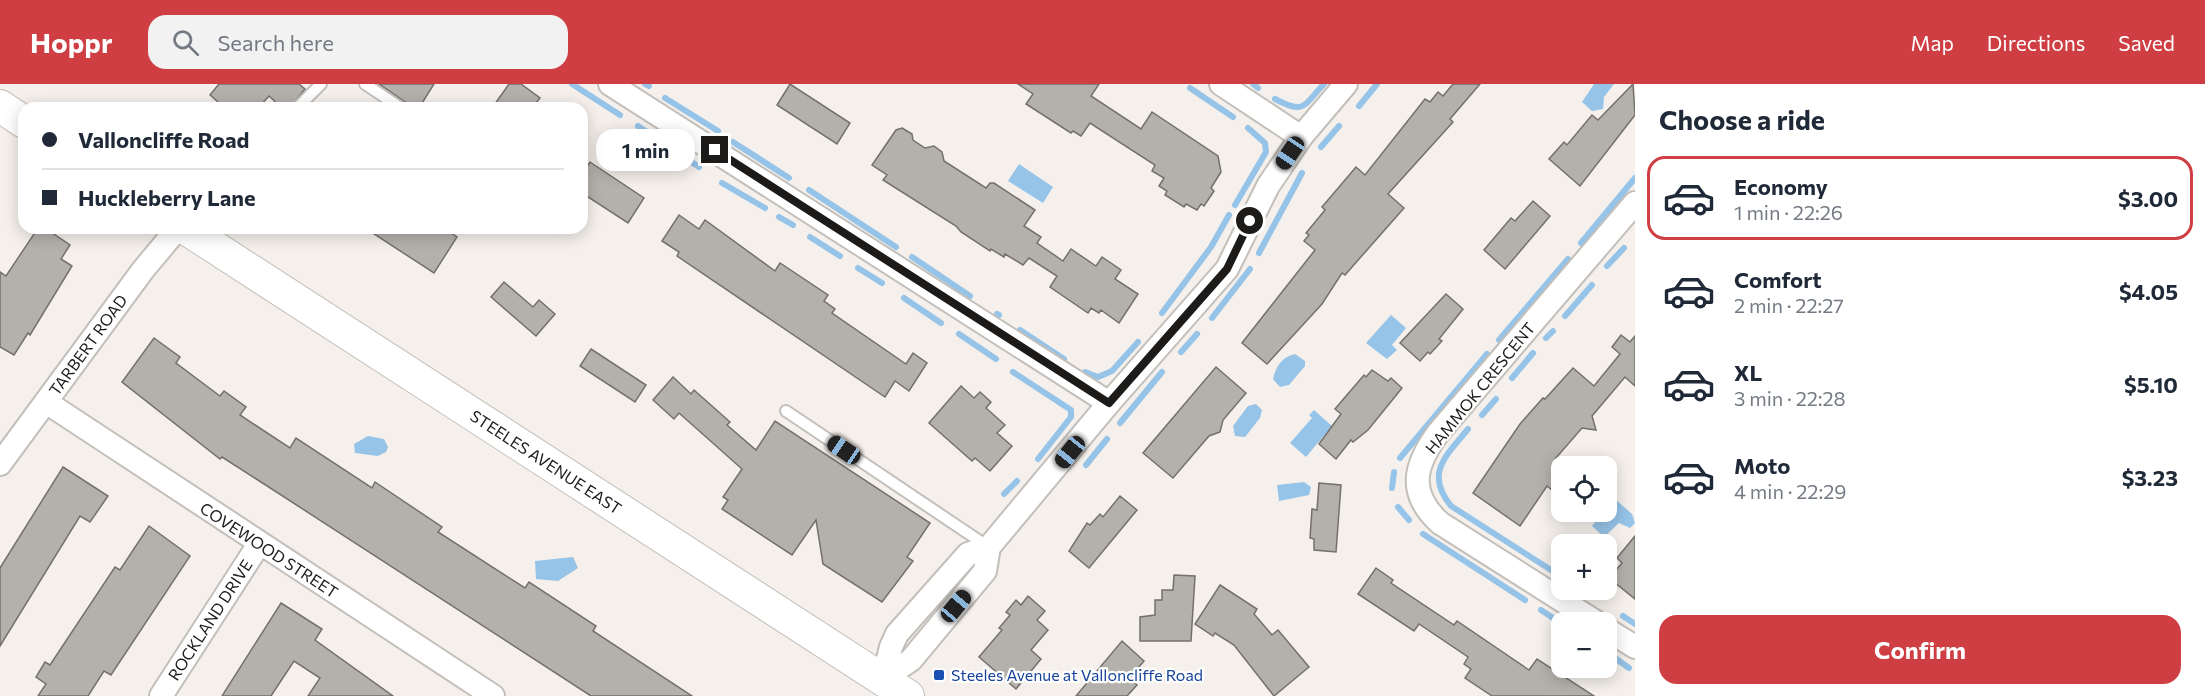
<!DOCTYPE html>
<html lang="en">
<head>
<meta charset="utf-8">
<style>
  body { margin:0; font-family:Commissioner,sans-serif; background:#f2f2f3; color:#1f2937; height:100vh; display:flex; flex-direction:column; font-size:22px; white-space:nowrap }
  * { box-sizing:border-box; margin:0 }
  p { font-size:20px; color:#747a83 }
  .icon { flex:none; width:33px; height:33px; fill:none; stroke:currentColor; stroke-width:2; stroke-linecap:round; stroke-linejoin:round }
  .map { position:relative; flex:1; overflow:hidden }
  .sheet { display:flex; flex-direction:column; background:#fff; width:570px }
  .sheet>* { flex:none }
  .top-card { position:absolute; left:18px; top:18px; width:570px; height:132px; border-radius:18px; box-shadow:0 3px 15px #0003; display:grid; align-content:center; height:132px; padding:0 24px; background:#fff }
  .buttons { position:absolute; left:1551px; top:372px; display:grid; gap:12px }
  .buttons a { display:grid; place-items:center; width:66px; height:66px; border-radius:12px; background:#fff; box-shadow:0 3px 15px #0003; font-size:30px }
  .end { position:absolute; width:27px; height:27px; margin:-14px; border:8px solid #1d1b19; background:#fff; box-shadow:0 0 0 3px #fff }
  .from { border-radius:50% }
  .bubble { position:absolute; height:42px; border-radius:18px; background:#fff; box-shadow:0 3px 15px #0003; font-size:20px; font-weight:700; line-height:42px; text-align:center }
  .car { position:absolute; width:18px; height:36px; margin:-18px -9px; border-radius:8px; box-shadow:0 0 4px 2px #0007; background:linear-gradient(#222 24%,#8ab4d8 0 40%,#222 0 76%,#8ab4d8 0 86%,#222 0) }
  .top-card b { display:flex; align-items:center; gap:21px; height:57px; font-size:22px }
  .top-card b+b { border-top:2px solid #e0e1e3 }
  .top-card i { width:15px; height:15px; background:#1f2937 }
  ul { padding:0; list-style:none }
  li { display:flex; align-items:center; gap:18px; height:84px; margin:0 12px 9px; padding:0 12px; border:3px solid transparent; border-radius:18px }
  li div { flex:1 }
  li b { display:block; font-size:22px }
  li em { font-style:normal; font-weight:700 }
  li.current { border-color:#ce3e42 }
  li>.icon { width:54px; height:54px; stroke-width:1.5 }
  h2 { padding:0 24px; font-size:27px; line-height:72px }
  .button { display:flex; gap:12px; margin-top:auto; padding:12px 24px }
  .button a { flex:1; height:69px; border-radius:18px; background:#ce3e42; color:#fff; font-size:24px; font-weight:700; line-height:69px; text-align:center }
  header { display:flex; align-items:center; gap:36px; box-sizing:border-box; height:84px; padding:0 30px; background:#ce3e42; color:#fff }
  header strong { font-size:28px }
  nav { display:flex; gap:33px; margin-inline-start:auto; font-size:21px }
  .search { width:420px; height:54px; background:#f2f2f3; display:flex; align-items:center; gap:15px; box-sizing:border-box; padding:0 21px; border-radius:18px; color:#747a83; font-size:22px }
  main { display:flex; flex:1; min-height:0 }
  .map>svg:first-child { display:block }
</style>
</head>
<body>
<header>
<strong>Hoppr</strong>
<div class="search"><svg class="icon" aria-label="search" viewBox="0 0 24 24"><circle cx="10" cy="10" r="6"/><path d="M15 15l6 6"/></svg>Search here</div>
<nav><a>Map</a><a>Directions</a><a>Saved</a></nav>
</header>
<main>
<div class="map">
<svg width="1635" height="612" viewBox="0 0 1635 612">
  <rect width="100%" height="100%" fill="#f5f0eb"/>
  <g fill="#96c3e8">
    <path d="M1594,0H1614L1604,13L1603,25L1592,27L1582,18Z"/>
    <path d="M1019,80L1053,103L1043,119L1008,97Z"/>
    <path d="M1391,231L1406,244L1392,261L1397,266L1387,275L1366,259Z"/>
    <path d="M1295,270L1305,277V282L1289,301L1280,303L1273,295C1276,282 1282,273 1295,270Z"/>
    <path d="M1256,320L1262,326L1260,334L1245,353L1235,352L1233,342L1248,322Z"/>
    <path d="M1314,326L1332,342L1306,373L1290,359L1312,334L1309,331Z"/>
    <path d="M368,352L384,355L388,363L386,368L378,372L355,369L354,360Z"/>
    <path d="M1304,398L1311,403L1309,411L1279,417L1277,401Z"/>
    <path d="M1615,415L1632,430L1635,439L1630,444L1619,439L1604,453L1592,442Z"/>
    <path d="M573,473L578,484L558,497L536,495L535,477Z"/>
  </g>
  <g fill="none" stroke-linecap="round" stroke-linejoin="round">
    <g stroke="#96c3e8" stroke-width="6">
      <path d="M572,0L620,31"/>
      <path d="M645,0L649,2"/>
      <path d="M1253,0L1258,4"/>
      <path d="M1190,4L1233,33"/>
      <path d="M665,14L718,47"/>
      <path d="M1275,15C1305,31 1303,22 1324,0"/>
      <path d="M1359,22L1377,0"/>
      <path d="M638,42L699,83"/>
      <path d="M733,58L789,94"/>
      <path d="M1321,63L1339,42"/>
      <path d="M722,99L765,124"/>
      <path d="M809,106L896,163"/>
      <path d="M1235,121L1266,68L1265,59L1248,44"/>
      <path d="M779,133L793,141"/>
      <path d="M810,153L840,172"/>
      <path d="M1581,159L1635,94"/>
      <path d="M1259,169L1302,89"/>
      <path d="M912,173L970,212"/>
      <path d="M1607,182L1624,164"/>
      <path d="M858,184L882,199"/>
      <path d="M904,214L941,239"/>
      <path d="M1162,229L1211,163L1229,131"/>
      <path d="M997,230L999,231"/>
      <path d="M1565,232L1592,201"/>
      <path d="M1212,234L1250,185"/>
      <path d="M1020,246L1064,275"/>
      <path d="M959,250L996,275"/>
      <path d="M1546,254L1553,247"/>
      <path d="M1499,256L1568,175"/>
      <path d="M1181,268L1197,250"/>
      <path d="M1013,288L1071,326V333L1038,375"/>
      <path d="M1085,288L1098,293L1112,287L1138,258"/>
      <path d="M1512,294L1533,269"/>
      <path d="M1482,331L1496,315"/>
      <path d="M1120,339L1162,288"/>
      <path d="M1468,345C1447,371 1424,389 1451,422L1562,493"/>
      <path d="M1400,374L1487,270"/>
      <path d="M1086,381L1107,355"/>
      <path d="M1392,404L1394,388"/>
      <path d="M1004,410L1017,397"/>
      <path d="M1398,423L1409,436"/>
      <path d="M1423,450L1525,516"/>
      <path d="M1581,506L1591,512"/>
      <path d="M1541,526L1562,540"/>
      <path d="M1623,532L1635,540"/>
      <path d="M1615,574L1629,584"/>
    </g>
  </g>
  <g fill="#b4b0ab" stroke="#74706c" stroke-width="1.5">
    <path d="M219,0H299L305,5L290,24H282L269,12L258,24H225L210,11Z"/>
    <path d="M379,0H434L419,24H414Z"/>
    <path d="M509,0H521L540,14L532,24H492Z"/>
    <path d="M790,0L850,39L837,60L777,21Z"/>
    <path d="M1018,0H1099L1091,12L1141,45L1152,28L1218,72L1221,88L1211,104L1214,107L1204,122L1201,120L1197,126L1186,120L1184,123L1165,111L1167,107L1159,102L1164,94L1152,87L1155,81L1090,39L1081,52L1073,47L1071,49L1026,20L1033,10Z"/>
    <path d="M1453,0H1480L1450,35L1453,38L1388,110L1404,124L1345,191L1342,189L1322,220L1267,280L1242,259L1315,166L1304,157L1309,151L1306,149L1325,126L1322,123L1356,83L1365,91L1425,15L1430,18L1438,8L1443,12Z"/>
    <path d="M1633,0L1635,31L1580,102L1549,75L1564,58L1567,61L1592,31L1598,36Z"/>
    <path d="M902,44L912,50L913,56L925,64L934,62L942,68L944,77L986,104L990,99H994L1035,126L1024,142L1041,153L1037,159L1063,177L1071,165L1096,182L1102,173L1121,186L1115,195L1138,210L1119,239L1101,226L1099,229L1091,224L1088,229L1050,203L1057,192L1029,174L1023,181L1005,170L1004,173L991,165L990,167L961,148L956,142L883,96L887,91L872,81L896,46Z"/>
    <path d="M590,78L644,114L628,139L582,109V90Z"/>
    <path d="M1533,117L1550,132L1505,185L1484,166L1511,134L1515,137Z"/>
    <path d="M679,131L699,145L705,136L775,187L780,179L828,211L824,217L835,225L832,229L906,280L913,269L927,279L909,307L895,297L885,313L677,172L679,168L662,157Z"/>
    <path d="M38,144H45L70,161L61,175L72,182L30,251L28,249L14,271L0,263V188L6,192Z"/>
    <path d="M365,144H444L457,153L434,189Z"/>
    <path d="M504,198L533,223L539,216L555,230L536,252L491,213Z"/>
    <path d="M1446,210L1463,225L1439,255L1442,257L1430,270L1428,268L1420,277L1400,259Z"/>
    <path d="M1621,251L1630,258L1635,252V302L1625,293L1592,332L1596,346L1582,344L1555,375L1562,380V393L1552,406L1547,402L1520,442L1473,409L1520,340L1543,314L1545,315L1573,284L1594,302L1620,270L1612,263Z"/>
    <path d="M154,254L180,273L176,279L220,312L224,307L246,323L240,331L290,364L296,354L372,404L375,398L442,443L438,448L525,504L529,498L596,542L593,547L692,612H591L261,398L222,373L220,375L122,298Z"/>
    <path d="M591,265L646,301L635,318L580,282Z"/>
    <path d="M1216,283L1246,309L1223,336L1220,348L1209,352L1173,394L1143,369Z"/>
    <path d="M1372,286L1388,297L1391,294L1402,304L1368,346L1353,358L1351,356L1336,375L1319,360L1341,330L1335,325L1364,291L1366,293Z"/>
    <path d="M673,293L691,310L694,306L730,338L727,341L756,366L775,337L930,439L907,473L913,477L882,518L823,480L816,436L792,471L722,425L728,416L723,413L742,385L679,329L674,335L653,316Z"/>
    <path d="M961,302L974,314L980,308L991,318L986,324L1005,341L997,349L1012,362L990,387L975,374L972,377L929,339Z"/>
    <path d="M63,383L108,412L90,438L80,432L0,562V484Z"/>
    <path d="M1319,399L1341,401L1336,468L1314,466V455L1310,454L1312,425L1317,426Z"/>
    <path d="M1120,412L1137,426L1089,484L1069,467L1087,439L1090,441L1100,430L1103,433Z"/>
    <path d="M149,442L190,472L111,591L104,587L88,612H38L46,600L36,593L45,578L50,581L115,483L120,486Z"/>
    <path d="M1635,452V515L1609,494L1622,479L1617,474Z"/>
    <path d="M1376,484L1393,496L1391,499L1454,541L1457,537L1529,586L1537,575L1594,612H1492L1465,594L1471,585L1464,580L1468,573L1419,540L1414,547L1358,510Z"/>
    <path d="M1174,491L1195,492L1191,557H1140V533L1155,531V516H1162V506H1173Z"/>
    <path d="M1220,501L1257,525L1254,530L1272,551L1278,546L1309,583L1274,612L1234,561L1215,549L1213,552L1195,540Z"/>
    <path d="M1028,512L1045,527L1037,536L1048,546L1031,566L1041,575L1016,605L979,573L1002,546L999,544L1010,531L1006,528L1016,516L1021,521Z"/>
    <path d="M281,519L322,545L315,556L393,612H308L320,594L294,577L271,612H222Z"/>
    <path d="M1122,557L1144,577L1138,584L1141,586L1133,597L1137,601L1127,612H1076Z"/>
  </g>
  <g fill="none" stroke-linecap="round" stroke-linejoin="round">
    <g stroke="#c3bfba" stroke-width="14">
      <g id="service">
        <path d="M365,0L401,24"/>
        <path d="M297,24L321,0"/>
        <path d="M786,327L987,462"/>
      </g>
    </g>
    <g stroke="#c3bfba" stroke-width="26">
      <g id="minor">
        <path d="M610,0L1109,319"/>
        <path d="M1221,0L1301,53"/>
        <path d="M46,318L493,612"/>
        <path d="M0,380L143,186L178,144"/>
        <path d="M1596,538L1440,439C1407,409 1414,381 1439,348L1635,119"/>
        <path d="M1606,545L1635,563"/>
        <path d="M883,595L911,576L985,487L989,463L1109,319L1227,185L1268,102L1301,53L1346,0"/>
        <path d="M883,595L891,563L897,550L968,470L989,463"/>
        <path d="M161,612L259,460"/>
      </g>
    </g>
    <g stroke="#c3bfba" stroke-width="34">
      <g id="secondary">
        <path d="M0,22L24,38"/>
        <path d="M185,144L908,612"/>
      </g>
    </g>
    <use href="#service" stroke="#fff" stroke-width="10"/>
    <use href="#minor" stroke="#fff" stroke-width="22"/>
    <use href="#secondary" stroke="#fff" stroke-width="32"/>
  </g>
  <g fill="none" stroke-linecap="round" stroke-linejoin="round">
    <path stroke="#1d1b19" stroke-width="8" d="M715,66L1109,319L1227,185L1250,137"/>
  </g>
  <rect fill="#1a4fb4" stroke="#fff" stroke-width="2" x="933" y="585" width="12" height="12" rx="3"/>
  <g text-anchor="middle" stroke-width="4.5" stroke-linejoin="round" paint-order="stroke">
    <g font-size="16" fill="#1d1b19" stroke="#fff">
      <text transform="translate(88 261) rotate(-54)" y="6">TARBERT ROAD</text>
      <text transform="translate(1480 304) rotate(-51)" y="6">HAMMOK CRESCENT</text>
      <text transform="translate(546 378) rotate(33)" y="6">STEELES AVENUE EAST</text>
      <text transform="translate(269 466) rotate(33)" y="6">COVEWOOD STREET</text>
      <text transform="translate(210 536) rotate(-57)" y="6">ROCKLAND DRIVE</text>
    </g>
    <g font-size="16" fill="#164399" stroke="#fff" text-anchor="start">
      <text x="951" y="597">Steeles Avenue at Valloncliffe Road</text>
    </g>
  </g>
</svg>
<div class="buttons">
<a><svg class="icon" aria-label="locate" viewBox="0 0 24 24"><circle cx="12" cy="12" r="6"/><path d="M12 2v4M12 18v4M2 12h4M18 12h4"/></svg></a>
<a>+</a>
<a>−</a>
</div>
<i class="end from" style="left:1250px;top:137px"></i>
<i class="end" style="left:715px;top:66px"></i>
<div class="bubble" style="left:596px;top:45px;width:99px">1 min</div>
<i class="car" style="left:1290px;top:69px;rotate:214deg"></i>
<i class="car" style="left:844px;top:366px;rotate:304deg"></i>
<i class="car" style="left:1070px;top:368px;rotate:219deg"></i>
<i class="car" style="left:956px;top:522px;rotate:40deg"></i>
<div class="top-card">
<b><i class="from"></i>Valloncliffe Road</b>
<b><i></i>Huckleberry Lane</b>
</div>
</div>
<section class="sheet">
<h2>Choose a ride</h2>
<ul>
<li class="current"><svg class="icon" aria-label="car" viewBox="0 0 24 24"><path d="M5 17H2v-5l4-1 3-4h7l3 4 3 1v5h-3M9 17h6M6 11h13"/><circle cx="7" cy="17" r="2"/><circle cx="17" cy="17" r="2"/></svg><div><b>Economy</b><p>1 min · 22:26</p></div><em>$3.00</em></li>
<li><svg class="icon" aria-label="car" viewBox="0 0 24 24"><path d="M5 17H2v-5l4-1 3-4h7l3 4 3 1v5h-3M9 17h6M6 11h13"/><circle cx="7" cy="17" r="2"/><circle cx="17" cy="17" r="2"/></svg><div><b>Comfort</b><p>2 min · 22:27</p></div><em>$4.05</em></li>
<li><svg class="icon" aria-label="car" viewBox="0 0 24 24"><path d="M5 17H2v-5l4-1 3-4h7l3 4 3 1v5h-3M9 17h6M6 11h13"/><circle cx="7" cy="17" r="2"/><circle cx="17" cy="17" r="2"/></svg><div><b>XL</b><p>3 min · 22:28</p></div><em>$5.10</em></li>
<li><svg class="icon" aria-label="car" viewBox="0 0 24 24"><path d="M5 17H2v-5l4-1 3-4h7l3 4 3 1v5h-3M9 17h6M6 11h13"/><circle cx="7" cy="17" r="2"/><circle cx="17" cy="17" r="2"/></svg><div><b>Moto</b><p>4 min · 22:29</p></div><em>$3.23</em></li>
</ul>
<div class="button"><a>Confirm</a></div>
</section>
</main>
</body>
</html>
